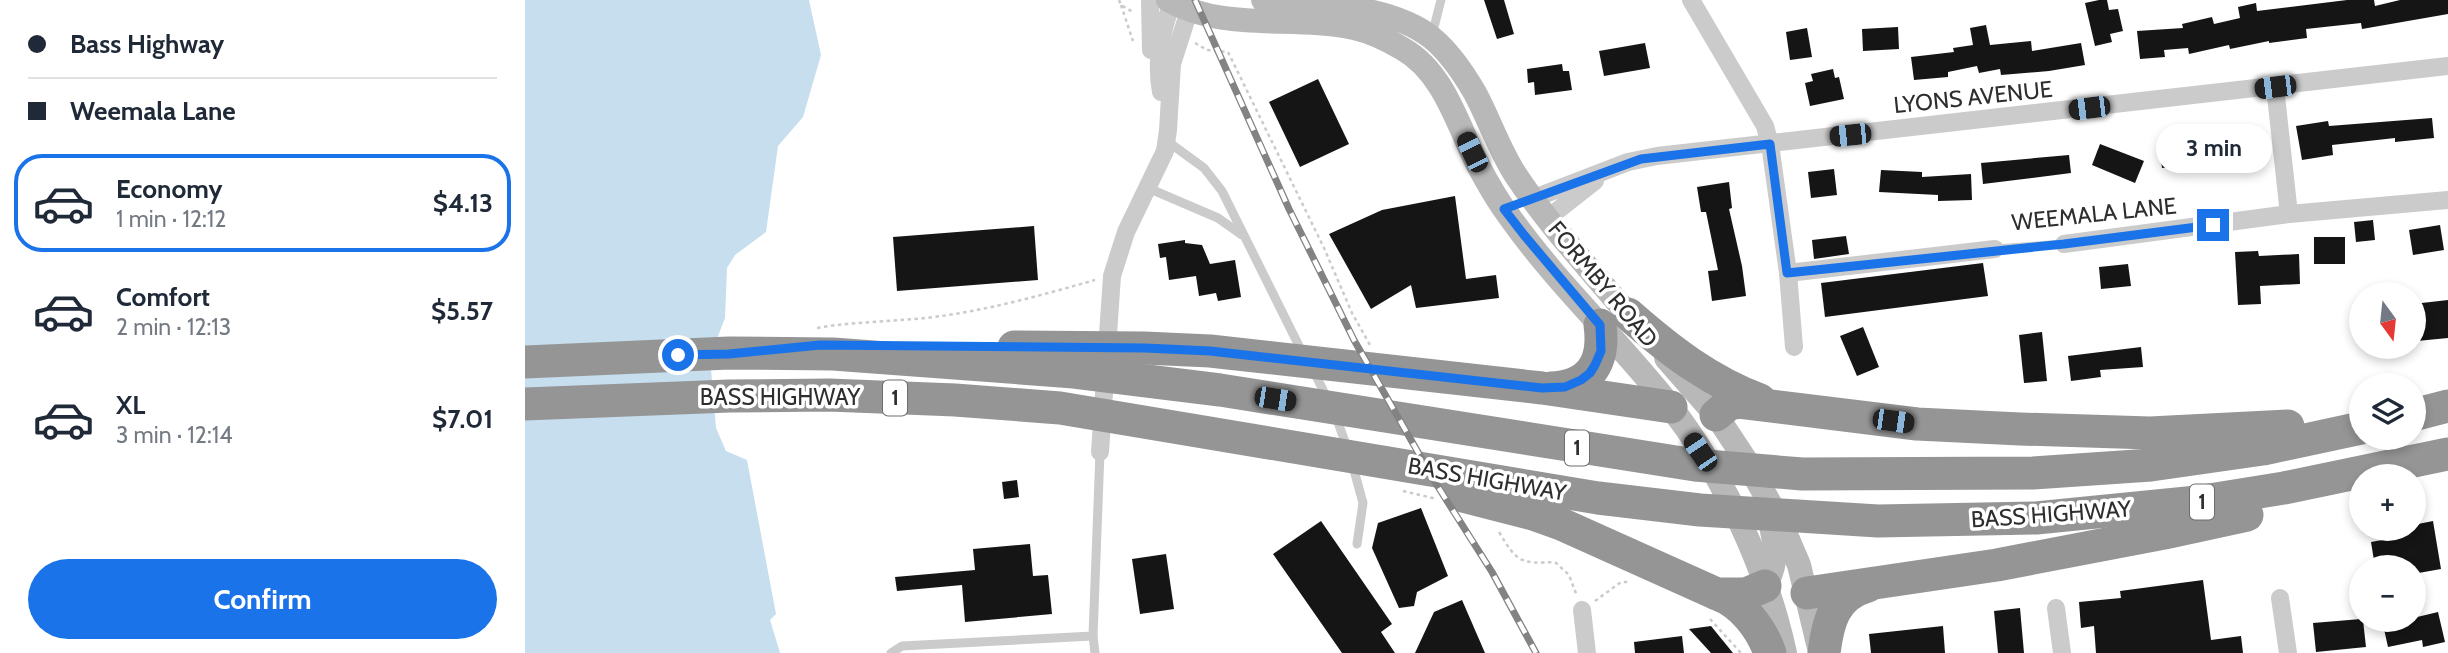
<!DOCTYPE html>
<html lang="en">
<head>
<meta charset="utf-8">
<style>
  body { margin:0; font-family:Cabin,sans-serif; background:#f6f6f7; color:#1f2937; height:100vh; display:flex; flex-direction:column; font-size:26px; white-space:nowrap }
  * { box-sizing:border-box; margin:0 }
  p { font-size:23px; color:#747a83 }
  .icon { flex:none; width:38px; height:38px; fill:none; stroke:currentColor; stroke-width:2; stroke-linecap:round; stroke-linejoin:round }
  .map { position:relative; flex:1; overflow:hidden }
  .side { display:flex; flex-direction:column; background:#fff; width:525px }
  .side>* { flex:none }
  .banner { display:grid; align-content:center; height:154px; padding:0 28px; background:#fff }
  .needle { width:46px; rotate:165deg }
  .tools { position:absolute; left:1824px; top:282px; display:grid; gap:14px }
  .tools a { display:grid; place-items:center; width:77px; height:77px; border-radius:50%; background:#fff; box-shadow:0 4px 10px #0003; font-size:35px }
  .end { position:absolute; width:32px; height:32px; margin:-16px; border:9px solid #1a73e8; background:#fff; box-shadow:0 0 0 4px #fff }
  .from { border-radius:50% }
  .bubble { position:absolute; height:49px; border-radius:24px; background:#fff; box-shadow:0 4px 10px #0003; font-size:23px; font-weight:700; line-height:49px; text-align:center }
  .car { position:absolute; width:21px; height:42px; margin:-21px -10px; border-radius:9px; box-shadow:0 0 5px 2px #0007; background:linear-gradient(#222 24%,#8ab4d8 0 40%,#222 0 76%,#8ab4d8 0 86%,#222 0) }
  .banner b { display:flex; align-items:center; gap:24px; height:66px; font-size:26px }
  .banner b+b { border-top:2px solid #e0e1e3 }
  .banner i { width:18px; height:18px; background:#1f2937 }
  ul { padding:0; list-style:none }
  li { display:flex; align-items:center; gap:21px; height:98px; margin:0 14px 10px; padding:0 14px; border:4px solid transparent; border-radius:28px }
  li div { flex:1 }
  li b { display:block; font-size:26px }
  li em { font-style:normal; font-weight:700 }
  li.on { border-color:#1a73e8 }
  li>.icon { width:63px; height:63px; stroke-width:1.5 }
  .primary-button { display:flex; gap:14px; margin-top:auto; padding:14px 28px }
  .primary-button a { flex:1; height:80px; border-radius:42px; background:#1a73e8; color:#fff; font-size:28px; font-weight:700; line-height:80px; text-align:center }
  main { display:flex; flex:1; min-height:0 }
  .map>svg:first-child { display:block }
</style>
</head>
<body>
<main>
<section class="side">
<div class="banner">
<b><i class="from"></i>Bass Highway</b>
<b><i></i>Weemala Lane</b>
</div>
<ul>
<li class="on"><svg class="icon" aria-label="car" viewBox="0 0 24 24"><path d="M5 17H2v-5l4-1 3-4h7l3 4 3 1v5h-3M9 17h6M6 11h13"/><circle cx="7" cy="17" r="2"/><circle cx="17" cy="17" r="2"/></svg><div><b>Economy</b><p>1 min · 12:12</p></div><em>$4.13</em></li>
<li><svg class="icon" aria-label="car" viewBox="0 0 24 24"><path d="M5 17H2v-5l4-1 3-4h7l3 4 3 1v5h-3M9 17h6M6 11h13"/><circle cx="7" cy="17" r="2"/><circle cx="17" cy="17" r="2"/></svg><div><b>Comfort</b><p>2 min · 12:13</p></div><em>$5.57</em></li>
<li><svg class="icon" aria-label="car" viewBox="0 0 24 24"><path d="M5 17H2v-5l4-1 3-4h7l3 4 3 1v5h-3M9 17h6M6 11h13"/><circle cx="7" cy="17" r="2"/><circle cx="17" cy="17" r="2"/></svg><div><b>XL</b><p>3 min · 12:14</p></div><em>$7.01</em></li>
</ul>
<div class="primary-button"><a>Confirm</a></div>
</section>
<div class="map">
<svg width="1923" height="653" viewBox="0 0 1923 653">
  <rect width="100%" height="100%" fill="#fff"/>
  <path fill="#c6deed" d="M0,0H284L296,55L278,117L253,146L241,232L210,255L202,268L200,318L185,357L191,428L201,451L222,460L251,614L245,620L255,653H0Z"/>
  <g fill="#151515">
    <path d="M959,0H979L989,34L972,39Z"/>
    <path d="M1574,0H1582L1584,10L1593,9L1598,31L1585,34L1587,42L1570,46L1560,3Z"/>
    <path d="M1822,0H1849L1850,6L1875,0H1923V14L1837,29L1836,23L1781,29L1782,38L1744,43V41L1705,49L1704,45L1664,54L1663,48L1639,50L1640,57L1615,59L1612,31L1658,28L1657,24L1687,17L1689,24L1715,18L1713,7L1731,3L1732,11Z"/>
    <path d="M1461,25L1465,45L1506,41L1507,51L1556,43L1560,65L1524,71L1476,75L1475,69L1454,73L1452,66L1423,72V77L1389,80L1386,57L1429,52L1428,48L1448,45L1445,28Z"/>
    <path d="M1373,27L1374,49L1338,51L1337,29Z"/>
    <path d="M1282,28L1287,57L1265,60L1261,32Z"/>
    <path d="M1120,43L1125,68L1079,76L1074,51Z"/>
    <path d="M1037,64L1038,71H1044L1047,90L1010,95L1009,82L1003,83L1002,69Z"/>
    <path d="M1308,69L1310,78L1314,77L1319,99L1285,106L1280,83L1288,81L1286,74Z"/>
    <path d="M793,79L824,144L775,167L744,102Z"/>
    <path d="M1907,118L1909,138L1870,142V138L1807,145L1808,155L1777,160L1771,126L1803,121L1804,126Z"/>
    <path d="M1731,132L1734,154L1637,168L1634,142L1668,137V140Z"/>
    <path d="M1575,144L1619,161L1610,183L1567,165Z"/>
    <path d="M1544,155L1546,173L1458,184L1456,163Z"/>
    <path d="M1309,169L1312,195L1286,198L1283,172Z"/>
    <path d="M1356,170L1397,172V177L1446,174L1447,200L1413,201V195L1354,192Z"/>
    <path d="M1204,182L1207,208L1204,209L1217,266L1221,296L1187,301L1183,271L1193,270L1181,212H1176L1172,187Z"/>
    <path d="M930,196L941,279L971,275L974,298L891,308L886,285L846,309L804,234L857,210Z"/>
    <path d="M1848,220L1850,240L1831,242L1829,222Z"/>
    <path d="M1915,225L1919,250L1888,255L1884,230Z"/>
    <path d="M509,226L513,280L372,291L368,237Z"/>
    <path d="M1321,236L1324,254L1289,259L1287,240Z"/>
    <rect x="1789" y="237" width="31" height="27"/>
    <path d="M660,240V243L677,245L685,264L710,260L716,297L693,301L691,293L674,296L671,276L644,280L641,257L635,258L633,244Z"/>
    <path d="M1733,251L1734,256L1774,254L1775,284L1735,286L1736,304L1713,305L1710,252Z"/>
    <path d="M1458,263L1463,296L1300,317L1296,283Z"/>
    <path d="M1603,264L1606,286L1576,289L1574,267Z"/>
    <path d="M1923,300V338L1892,341L1888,304Z"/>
    <path d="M1338,327L1354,367L1332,376L1315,336Z"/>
    <path d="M1517,332L1522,381L1499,383L1494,335Z"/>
    <path d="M1616,347L1618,367L1575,370L1576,377L1546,381L1543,356Z"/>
    <path d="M492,480L494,497L479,499L477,482Z"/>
    <path d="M896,508L923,576L892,592L889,606L874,608L847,548L853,523Z"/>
    <path d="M796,521L867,624L856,632L870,653H817L748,554Z"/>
    <path d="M1908,521L1916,569L1888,574V567H1850L1846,542L1868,538L1867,534L1887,531L1888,525Z"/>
    <path d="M505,544L508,576L523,575L527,614L440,622L437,585L372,591L370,577L450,570L448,549Z"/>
    <path d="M641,554L649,609L615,614L607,559Z"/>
    <path d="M1678,580L1686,640L1716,636L1718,653H1571L1569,626L1556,628L1554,602L1596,598L1595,591Z"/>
    <path d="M937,600L960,653H890L909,612Z"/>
    <path d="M1495,608L1499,653H1473L1469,611Z"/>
    <path d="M1913,612L1920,642L1898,647L1897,640L1863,647L1857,620H1888V618Z"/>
    <path d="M1836,619L1838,620L1841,647L1791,652L1788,623Z"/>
    <path d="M1186,626L1208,653H1186L1164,629Z"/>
    <path d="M1418,626L1420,653H1346L1344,634Z"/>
    <path d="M1157,636L1159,653H1110L1109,642Z"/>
  </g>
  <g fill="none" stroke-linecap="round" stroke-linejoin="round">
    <g stroke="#cbcbcb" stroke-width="2.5" stroke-dasharray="3.5 3.5" stroke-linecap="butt">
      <path d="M594,0L596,5L608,12"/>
      <path d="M596,5L608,41"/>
      <path d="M670,43L682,50L703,52L799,248L827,313L845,345"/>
      <path d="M292,328C331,321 369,322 409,317C464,310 517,295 570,280"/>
      <path d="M878,491L912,499"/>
      <path d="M974,532C992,562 995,564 1030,562L1044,575L1052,596"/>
      <path d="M1070,601L1096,582H1103"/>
      <path d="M1185,619L1216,653"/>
    </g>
    <g stroke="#cbcbcb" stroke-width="9">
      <path d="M907,35L916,0"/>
      <path d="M642,141L679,168L697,191L777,352"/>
      <path d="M623,188L693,218L717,235"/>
      <path d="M1470,249L1539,244"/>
      <path d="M788,370L802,398"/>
      <path d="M811,417L823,450"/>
      <path d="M827,463L838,503L832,544"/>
      <path d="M366,653L377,646L568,636"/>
      <path d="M570,653L568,636L575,452"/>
    </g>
    <g stroke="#cbcbcb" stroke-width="18">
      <path d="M625,0L626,50"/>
      <path d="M1166,0L1240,126L1245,144L1263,273L1269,347"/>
      <path d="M1750,87L1764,214"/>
      <path d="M636,92C630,61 637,29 648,0"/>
      <path d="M1007,199L1103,162L1132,156L1923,66"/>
      <path d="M1023,218L1070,181"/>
      <path d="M1539,244L1764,214L1923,200"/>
      <path d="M1263,273L1470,249"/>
      <path d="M575,452L587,276L601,232L640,151L643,130L647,64L664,11V0"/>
      <path d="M1755,598L1763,653"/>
      <path d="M1531,608L1537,653"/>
      <path d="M1057,610L1062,653"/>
    </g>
    <g stroke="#b8b8b8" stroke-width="24">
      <path d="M643,0C698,32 769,15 829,28C847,32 863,40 878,49C920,73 933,127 954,167C963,184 973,201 984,216C1032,284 1094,341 1145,406C1198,474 1242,569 1260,653"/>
      <path d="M738,0C789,4 865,4 907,38C924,52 939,74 950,93C964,119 974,149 990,174C1026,229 1073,277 1114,328"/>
      <path d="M1141,358L1191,415L1220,459L1256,523L1274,565L1295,652"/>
      <path d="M1240,586C1253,564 1251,546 1245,522"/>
    </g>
    <g stroke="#959595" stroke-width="33">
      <path d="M1103,314C1144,350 1184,381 1235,400"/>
      <path d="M489,347L619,348L685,351L1017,388L1146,407"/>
      <path d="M0,362L204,353L308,354L549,372L695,390L1170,465L1277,474L1508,473L1626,465L1738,449L1836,428"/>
      <path d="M1026,388C1066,386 1080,362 1075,325"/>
      <path d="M0,404L204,396L304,395L430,400L535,408L1073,498L1175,510L1353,521L1511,518L1672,502L1759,488L1923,454"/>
      <path d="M1191,415L1204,404L1214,402L1392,424L1495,429L1625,433L1763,426"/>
      <path d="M1888,415L1923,406"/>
      <path d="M934,495L1008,514L1036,524L1192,594H1221L1240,586"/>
      <path d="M1282,593L1472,565L1639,533L1722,515"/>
      <path d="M1192,594C1217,603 1236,628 1245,653"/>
      <path d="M1299,653C1303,621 1309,596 1343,586"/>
    </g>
    <g stroke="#838383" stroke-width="7">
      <path id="rail" d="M670,0L764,209L829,340L910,482L967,572L1011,653"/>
    </g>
    <use href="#rail" stroke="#fff" stroke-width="4.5" stroke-dasharray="13" stroke-linecap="butt"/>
  </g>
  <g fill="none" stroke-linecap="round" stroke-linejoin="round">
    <path stroke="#1a73e8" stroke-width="9" d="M153,355L204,354L295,345L620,348L685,351L1017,388L1040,387L1056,380L1065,373L1070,365L1076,351L1075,325L999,235L979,209L1116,159L1245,144L1262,273L1539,244L1688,225"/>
  </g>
  <g text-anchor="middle" stroke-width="7" stroke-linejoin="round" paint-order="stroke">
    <g fill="#fff" stroke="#6d6d6d" stroke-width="2">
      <rect x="358" y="380.5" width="24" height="35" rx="5"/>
      <rect x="1040" y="430.5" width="24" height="35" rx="5"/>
      <rect x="1665" y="484.5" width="24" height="35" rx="5"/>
    </g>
    <g font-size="21" font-weight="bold" fill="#2e2e2e">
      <text x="370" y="405">1</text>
      <text x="1052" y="455">1</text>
      <text x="1677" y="509">1</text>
    </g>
    <g font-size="23" fill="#2e2e2e" stroke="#fff">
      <text transform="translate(1448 97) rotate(-6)" y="8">LYONS AVENUE</text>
      <text transform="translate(1569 214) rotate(-6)" y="8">WEEMALA LANE</text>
      <text transform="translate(1078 284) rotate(50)" y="8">FORMBY ROAD</text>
      <text x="255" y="405">BASS HIGHWAY</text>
      <text transform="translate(962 479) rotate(10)" y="8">BASS HIGHWAY</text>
      <text transform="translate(1526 514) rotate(-4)" y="8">BASS HIGHWAY</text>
    </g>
  </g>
</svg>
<div class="tools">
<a><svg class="needle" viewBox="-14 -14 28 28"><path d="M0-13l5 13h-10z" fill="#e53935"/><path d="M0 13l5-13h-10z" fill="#747a83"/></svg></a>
<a><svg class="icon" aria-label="layers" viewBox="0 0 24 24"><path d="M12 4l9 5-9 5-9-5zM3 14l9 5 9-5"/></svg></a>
<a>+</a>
<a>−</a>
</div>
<i class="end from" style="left:153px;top:355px"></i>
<i class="end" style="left:1688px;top:225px"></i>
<div class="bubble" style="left:1631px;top:124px;width:116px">3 min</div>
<i class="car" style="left:1750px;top:87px;rotate:263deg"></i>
<i class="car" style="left:1564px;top:108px;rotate:263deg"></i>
<i class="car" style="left:1325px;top:135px;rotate:264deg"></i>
<i class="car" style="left:947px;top:152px;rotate:334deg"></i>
<i class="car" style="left:750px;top:399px;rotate:99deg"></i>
<i class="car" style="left:1368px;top:421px;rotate:98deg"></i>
<i class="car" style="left:1175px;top:452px;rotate:326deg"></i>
</div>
</main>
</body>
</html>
